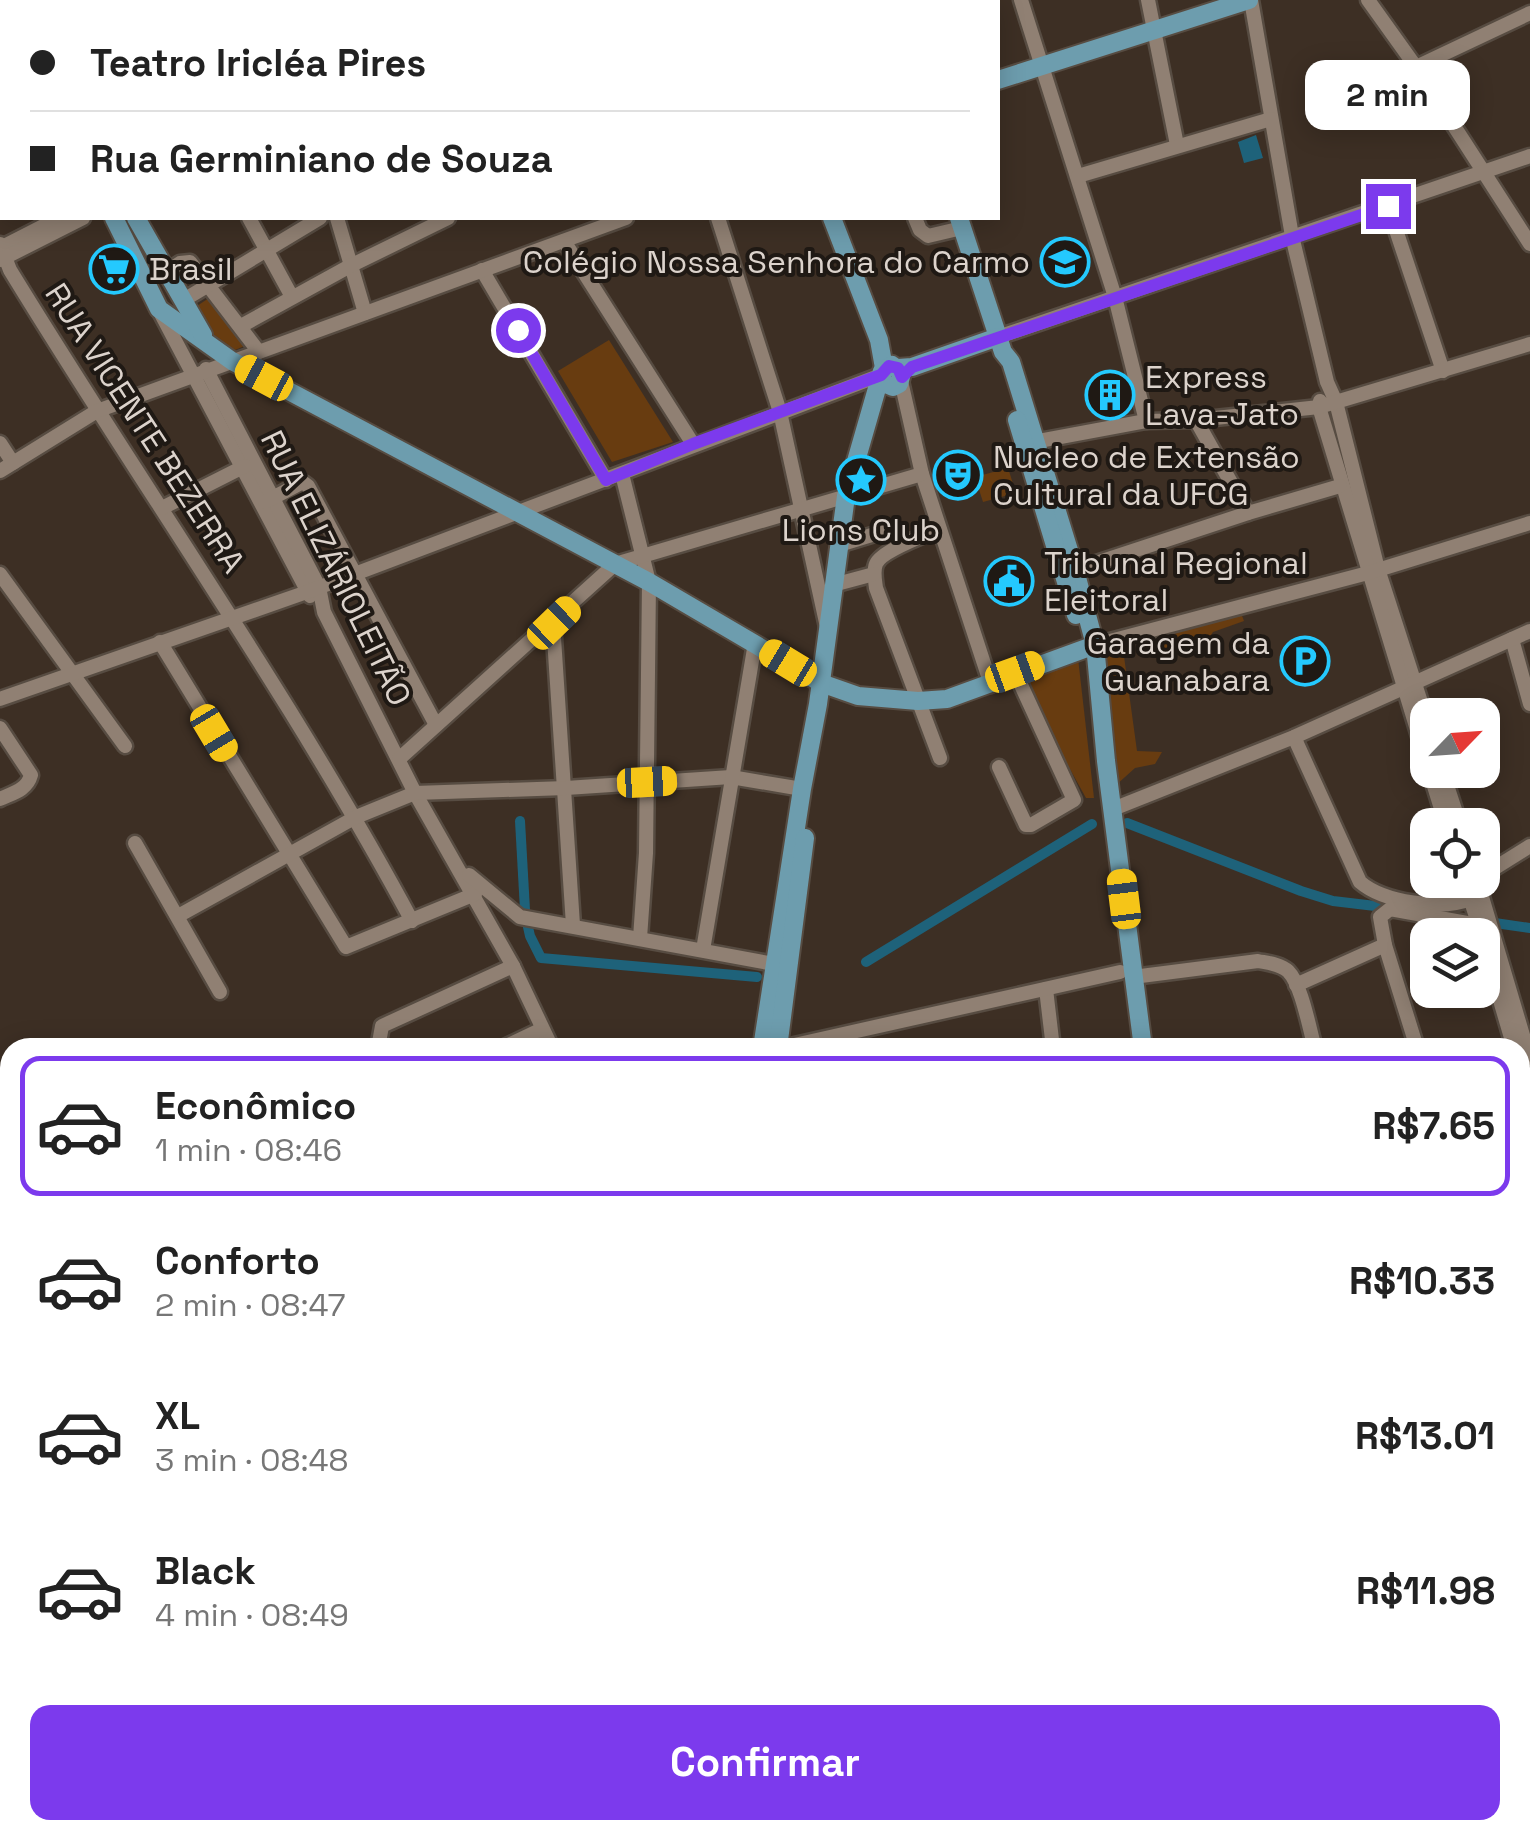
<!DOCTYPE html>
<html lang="pt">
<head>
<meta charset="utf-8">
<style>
  body { margin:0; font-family:"Space Grotesk",sans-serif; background:#f2f2f2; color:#222; height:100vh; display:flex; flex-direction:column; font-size:38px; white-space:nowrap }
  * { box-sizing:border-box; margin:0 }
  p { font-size:32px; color:#767676 }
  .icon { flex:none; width:55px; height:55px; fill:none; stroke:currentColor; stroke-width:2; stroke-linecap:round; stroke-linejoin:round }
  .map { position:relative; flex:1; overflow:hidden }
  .details { position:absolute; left:0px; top:1038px; width:1530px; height:802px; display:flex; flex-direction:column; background:#fff; border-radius:30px 30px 0 0; box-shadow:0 5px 25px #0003 }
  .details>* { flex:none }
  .top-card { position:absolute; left:0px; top:0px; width:1000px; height:220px; box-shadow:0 5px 25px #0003; display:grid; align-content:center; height:220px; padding:0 30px; background:#fff }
  .needle { width:65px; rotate:65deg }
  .buttons { position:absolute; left:1410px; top:698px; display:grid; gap:20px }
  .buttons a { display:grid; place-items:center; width:90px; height:90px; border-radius:20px; background:#fff; box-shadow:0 5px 25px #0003; font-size:50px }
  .end { position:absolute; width:45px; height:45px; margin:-22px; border:12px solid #7c3aed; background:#fff; box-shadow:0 0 0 5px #fff }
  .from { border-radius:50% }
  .bubble { position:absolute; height:70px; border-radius:20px; background:#fff; box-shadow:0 5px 25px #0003; font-size:32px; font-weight:700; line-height:70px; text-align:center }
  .car { position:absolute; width:30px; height:60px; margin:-30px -15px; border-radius:12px; box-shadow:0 0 8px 2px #0007; background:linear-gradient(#f5c518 24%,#345 0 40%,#f5c518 0 76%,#345 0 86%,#f5c518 0) }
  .top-card b { display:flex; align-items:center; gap:35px; height:95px; font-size:38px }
  .top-card b+b { border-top:2px solid #e0e0e0 }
  .top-card i { width:25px; height:25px; background:#222 }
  ul { padding:18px 0 0; list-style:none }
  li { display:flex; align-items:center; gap:30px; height:140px; margin:0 20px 15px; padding:0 10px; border:5px solid transparent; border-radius:20px }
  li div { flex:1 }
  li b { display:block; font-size:38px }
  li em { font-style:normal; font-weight:700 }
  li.current { border-color:#7c3aed }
  li>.icon { width:90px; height:90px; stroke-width:1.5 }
  .primary-button { display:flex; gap:20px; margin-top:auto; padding:20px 30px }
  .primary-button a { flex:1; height:115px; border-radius:20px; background:#7c3aed; color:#fff; font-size:40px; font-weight:700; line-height:115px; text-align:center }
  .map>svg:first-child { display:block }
</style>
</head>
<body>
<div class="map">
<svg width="1530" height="1839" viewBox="0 0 1530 1839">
  <rect width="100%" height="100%" fill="#3d2f24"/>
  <g fill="#683c10">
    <path d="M209,298L247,345L235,350L205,330L194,308Z"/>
    <path d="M609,340L673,442L612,462L558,371Z"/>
    <path d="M1008,468L1016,493L983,502L975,477Z"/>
    <path d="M1241,613L1244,621L1213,632L1204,646L1160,656L1155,640Z"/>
    <path d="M1123,649L1137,751L1162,752L1155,764L1135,768L1115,786L1099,658Z"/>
    <path d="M1078,658L1094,798H1086L1019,677Z"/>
    <path d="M1530,1521V1578L1520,1565V1528Z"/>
    <path d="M0,1765L10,1783V1830H36L41,1839H0Z"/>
  </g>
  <path fill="#1e627a" d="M1256,135L1263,158L1244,163L1238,142Z"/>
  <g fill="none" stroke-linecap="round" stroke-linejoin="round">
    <path stroke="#1e627a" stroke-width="2.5" d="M0,1836L2,1839"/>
    <g stroke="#1e627a" stroke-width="10">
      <path d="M520,821L525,910"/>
      <path d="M1127,823L1301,891L1333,901L1392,908"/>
      <path d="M526,918L530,936L541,958L757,977"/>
      <path d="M1488,922L1530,928"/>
      <path d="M866,962L1092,824"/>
    </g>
    <g stroke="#574c42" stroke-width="19">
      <g id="minor">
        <path d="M252,0L253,2"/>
        <path d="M270,0L271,2"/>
        <path d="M481,0L482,2"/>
        <path d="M646,0L647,2"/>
        <path d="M1021,0L1115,297L1146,421"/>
        <path d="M1148,0L1177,145"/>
        <path d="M1251,0L1292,236L1327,382L1336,402L1378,569L1428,724"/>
        <path d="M1368,0L1416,67L1530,244"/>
        <path d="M163,2L169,0"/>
        <path d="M292,2L299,0"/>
        <path d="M441,2L445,0"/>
        <path d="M1416,67L1530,13"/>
        <path d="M1078,176L1271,119"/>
        <path d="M1388,206L1443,371"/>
        <path d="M249,218L292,297"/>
        <path d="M337,218L365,313"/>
        <path d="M718,218L780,412L827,627"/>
        <path d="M915,218L920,230L928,236L962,228"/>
        <path d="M564,241L693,444"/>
        <path d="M0,244L10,270C143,488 291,696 412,921"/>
        <path d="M0,248L59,218"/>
        <path d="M0,260L83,218"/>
        <path d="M482,270L606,480"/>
        <path d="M165,273L180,263L190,262L259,352"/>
        <path d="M182,301L320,218"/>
        <path d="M159,310L310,596"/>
        <path d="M241,326L350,266L448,218"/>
        <path d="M998,337L1530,156"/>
        <path d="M206,369L319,587L324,612L415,793L513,966L552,1048"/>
        <path d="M901,381L922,474L991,685"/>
        <path d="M1320,401L1319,407L1428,766"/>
        <path d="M1196,420L1248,513"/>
        <path d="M0,443L13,463"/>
        <path d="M1028,443L1146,421L1196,420L1319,407L1530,344"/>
        <path d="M0,471L97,411L626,218"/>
        <path d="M622,474L649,582L646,853L640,938"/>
        <path d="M265,502L299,484L304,483L308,486L436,725"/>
        <path d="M162,508L245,466"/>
        <path d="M939,529C925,535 881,551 876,564C873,571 875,580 876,588L940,758"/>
        <path d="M839,545L888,530"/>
        <path d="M1075,570L1248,513L1340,486"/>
        <path d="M0,574L125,746"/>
        <path d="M833,585L874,574"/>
        <path d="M553,623L573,925"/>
        <path d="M1512,639L1530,704"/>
        <path d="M160,642L346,947L475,894"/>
        <path d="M1095,645L1368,573L1530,523"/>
        <path d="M0,699L307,592L881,375"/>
        <path d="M0,728L31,775C27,790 13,793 0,799"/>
        <path d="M1294,737L1360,882C1383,902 1442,911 1470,899"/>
        <path d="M399,759L615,564L922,474"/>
        <path d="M999,767L1026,825H1031L1074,800L1015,672"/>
        <path d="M1429,770L1446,825"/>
        <path d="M1442,770L1460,825"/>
        <path d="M1113,809L1294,737L1530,631"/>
        <path d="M135,843L220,992"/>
        <path d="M469,875L520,917L774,964"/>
        <path d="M1482,876L1530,846"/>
        <path d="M1464,880L1480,929"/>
        <path d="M1477,880L1530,1059"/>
        <path d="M178,916L356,817L415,793L566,788L731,777L802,789"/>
        <path d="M1482,939L1514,1048"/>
        <path d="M703,950L755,643"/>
        <path d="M1133,977L1258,961C1268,963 1280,964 1288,971C1302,985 1309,1028 1315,1048"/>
        <path d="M1296,985L1385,945"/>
        <path d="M1046,989L1053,1048"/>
        <path d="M378,1048L382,1026L513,966"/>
        <path d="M502,1048L542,1029"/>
        <path d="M781,1048L1120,972"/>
        <path d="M1417,1048L1385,945L1380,917L1390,909L1478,925"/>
        <path d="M1520,1069L1530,1103"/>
        <path d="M1520,1126L1530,1122"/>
        <path d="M1520,1296L1530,1293"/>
        <path d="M1520,1581L1530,1595"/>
        <path d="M1520,1715L1530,1738"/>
        <path d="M649,1830L650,1839"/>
        <path d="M714,1830L716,1839"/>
        <path d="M793,1830L795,1839"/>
        <path d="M868,1830L870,1839"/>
        <path d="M878,1830L880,1839"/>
        <path d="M1034,1830L1035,1839"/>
        <path d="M1140,1830L1141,1839"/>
        <path d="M1242,1830L1243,1839"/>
        <path d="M1344,1830L1346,1839"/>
        <path d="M1450,1830L1451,1839"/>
        <path d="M610,1839V1830"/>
      </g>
    </g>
    <g stroke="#574c42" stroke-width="22">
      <g id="major">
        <path d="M15,0L16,2"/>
        <path d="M749,0L750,2"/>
        <path d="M896,0V2"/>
        <path d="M998,80L1249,0"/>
        <path d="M114,218L159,309L232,361L649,582L821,683L858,696L918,701L947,699L1095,645"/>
        <path d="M136,218L203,335"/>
        <path d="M832,218L879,340L884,368"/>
        <path d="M959,218L1003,352L1011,362L1075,570L1095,645L1106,761L1143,1048"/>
        <path d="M898,368L912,367L998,337"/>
        <path d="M1017,420L1076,615"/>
        <path d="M762,1048L802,789L818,704L846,496L882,371L892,365L902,373L899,384L893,387L884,383L881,377"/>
        <path d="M778,1048L805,838"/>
        <path d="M1520,1401L1530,1405"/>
        <path d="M1520,1419L1530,1425"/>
      </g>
    </g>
    <g stroke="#574c42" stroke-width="25">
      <g id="highway">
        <path d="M1520,1512L1530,1504"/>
        <path d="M925,1830L926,1839"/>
      </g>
    </g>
    <use href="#minor" stroke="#908073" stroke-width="14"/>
    <use href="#major" stroke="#6d9dae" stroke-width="18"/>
    <use href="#highway" stroke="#55b0d5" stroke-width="20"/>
  </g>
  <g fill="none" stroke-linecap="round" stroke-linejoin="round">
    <path stroke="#7c3aed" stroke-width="12" d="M518,330L606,480L693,444L881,375L889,366L898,368L902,377L912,367L1388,206"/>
  </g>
  <defs>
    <g id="school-ring" transform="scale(2.5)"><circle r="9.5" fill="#1f1914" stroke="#24c9fe" stroke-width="1.5"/><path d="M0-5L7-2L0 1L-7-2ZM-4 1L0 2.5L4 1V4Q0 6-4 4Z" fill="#24c9fe"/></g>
    <g id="supermarket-ring" transform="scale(2.5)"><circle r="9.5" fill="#1f1914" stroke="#24c9fe" stroke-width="1.5"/><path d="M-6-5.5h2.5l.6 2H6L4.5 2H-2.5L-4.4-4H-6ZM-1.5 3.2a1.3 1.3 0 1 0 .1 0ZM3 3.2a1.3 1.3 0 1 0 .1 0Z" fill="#24c9fe"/></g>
    <g id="building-ring" transform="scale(2.5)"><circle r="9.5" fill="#1f1914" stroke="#24c9fe" stroke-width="1.5"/><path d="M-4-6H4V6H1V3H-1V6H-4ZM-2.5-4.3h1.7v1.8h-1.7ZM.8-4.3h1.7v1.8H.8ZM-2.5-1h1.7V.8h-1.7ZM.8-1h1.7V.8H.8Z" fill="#24c9fe"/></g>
    <g id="theatre-ring" transform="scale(2.5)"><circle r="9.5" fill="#1f1914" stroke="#24c9fe" stroke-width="1.5"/><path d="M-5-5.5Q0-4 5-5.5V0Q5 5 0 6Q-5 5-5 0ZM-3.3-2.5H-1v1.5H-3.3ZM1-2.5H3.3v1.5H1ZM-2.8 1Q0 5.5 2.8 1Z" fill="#24c9fe"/></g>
    <g id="sight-ring" transform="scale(2.5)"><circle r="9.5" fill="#1f1914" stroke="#24c9fe" stroke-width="1.5"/><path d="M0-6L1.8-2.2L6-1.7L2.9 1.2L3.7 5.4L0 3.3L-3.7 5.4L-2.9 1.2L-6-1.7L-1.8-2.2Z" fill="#24c9fe"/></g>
    <g id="civic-ring" transform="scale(2.5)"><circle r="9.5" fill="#1f1914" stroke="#24c9fe" stroke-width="1.5"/><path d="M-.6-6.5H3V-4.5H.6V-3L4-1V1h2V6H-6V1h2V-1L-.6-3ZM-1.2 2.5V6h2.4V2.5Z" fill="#24c9fe"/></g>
    <g id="parking-ring" transform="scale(2.5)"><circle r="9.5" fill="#1f1914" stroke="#24c9fe" stroke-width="1.5"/><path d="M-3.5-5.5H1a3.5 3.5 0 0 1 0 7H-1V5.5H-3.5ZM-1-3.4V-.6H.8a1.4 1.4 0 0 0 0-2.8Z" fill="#24c9fe"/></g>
  </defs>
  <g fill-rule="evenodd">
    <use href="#school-ring" x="1065" y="262"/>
    <use href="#supermarket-ring" x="114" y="269"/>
    <use href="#building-ring" x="1110" y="395"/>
    <use href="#theatre-ring" x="958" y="475"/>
    <use href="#sight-ring" x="861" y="480"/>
    <use href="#civic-ring" x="1009" y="581"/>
    <use href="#parking-ring" x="1305" y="661"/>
  </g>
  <g text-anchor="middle" stroke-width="8" stroke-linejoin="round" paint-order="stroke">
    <g font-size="32" fill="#dcd3cc" stroke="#1f1914" text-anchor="start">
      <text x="1030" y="273" text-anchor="end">Colégio Nossa Senhora do Carmo</text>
      <text x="149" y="280">Brasil</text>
      <text x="1145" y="388">Express<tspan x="1145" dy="37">Lava-Jato</tspan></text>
      <text x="993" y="468">Nucleo de Extensão<tspan x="993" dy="37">Cultural da UFCG</tspan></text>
      <text x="861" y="541" text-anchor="middle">Lions Club</text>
      <text x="1044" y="574">Tribunal Regional<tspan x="1044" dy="37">Eleitoral</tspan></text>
      <text x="1270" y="654" text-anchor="end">Garagem da<tspan x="1270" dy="37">Guanabara</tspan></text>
    </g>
    <g font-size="32" fill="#dcd3cc" stroke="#1f1914">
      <text transform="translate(145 428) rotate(57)" y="11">RUA VICENTE BEZERRA</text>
      <text transform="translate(336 568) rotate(64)" y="11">RUA ELIZÁRIOLEITÃO</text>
    </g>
  </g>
</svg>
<div class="buttons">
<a><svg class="needle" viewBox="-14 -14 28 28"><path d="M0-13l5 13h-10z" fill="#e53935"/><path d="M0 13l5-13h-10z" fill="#767676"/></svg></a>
<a><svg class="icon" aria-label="locate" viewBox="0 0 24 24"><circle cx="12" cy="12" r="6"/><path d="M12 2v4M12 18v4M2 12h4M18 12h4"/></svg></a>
<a><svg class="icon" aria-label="layers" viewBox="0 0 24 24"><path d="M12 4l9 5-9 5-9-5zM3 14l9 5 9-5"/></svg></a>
</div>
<i class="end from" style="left:518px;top:330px"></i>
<i class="end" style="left:1388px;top:206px"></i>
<div class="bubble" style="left:1305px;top:60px;width:165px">2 min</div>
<i class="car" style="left:264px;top:378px;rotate:298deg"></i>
<i class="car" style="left:554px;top:623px;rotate:46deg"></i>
<i class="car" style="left:788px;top:663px;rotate:301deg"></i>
<i class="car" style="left:1015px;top:672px;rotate:70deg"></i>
<i class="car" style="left:214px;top:733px;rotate:149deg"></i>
<i class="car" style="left:647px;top:782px;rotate:87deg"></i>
<i class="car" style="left:1124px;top:899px;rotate:353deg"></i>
<div class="top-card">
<b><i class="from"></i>Teatro Iricléa Pires</b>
<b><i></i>Rua Germiniano de Souza</b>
</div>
<section class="details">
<ul>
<li class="current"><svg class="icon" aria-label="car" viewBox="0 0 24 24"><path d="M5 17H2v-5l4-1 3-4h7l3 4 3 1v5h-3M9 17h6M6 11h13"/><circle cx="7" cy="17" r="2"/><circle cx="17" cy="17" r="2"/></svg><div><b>Econômico</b><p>1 min · 08:46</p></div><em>R$7.65</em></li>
<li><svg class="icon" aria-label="car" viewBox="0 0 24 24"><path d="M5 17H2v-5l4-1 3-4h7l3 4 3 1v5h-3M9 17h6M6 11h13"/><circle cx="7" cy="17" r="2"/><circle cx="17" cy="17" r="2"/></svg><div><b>Conforto</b><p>2 min · 08:47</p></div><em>R$10.33</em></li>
<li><svg class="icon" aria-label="car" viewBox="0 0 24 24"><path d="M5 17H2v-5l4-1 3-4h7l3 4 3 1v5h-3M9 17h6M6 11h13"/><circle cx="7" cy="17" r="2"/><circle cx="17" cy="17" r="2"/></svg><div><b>XL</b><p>3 min · 08:48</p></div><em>R$13.01</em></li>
<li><svg class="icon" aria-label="car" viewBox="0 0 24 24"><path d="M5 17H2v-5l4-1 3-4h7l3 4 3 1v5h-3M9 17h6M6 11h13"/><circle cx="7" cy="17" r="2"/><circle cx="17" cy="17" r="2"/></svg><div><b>Black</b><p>4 min · 08:49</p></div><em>R$11.98</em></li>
</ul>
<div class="primary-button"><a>Confirmar</a></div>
</section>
</div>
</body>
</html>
